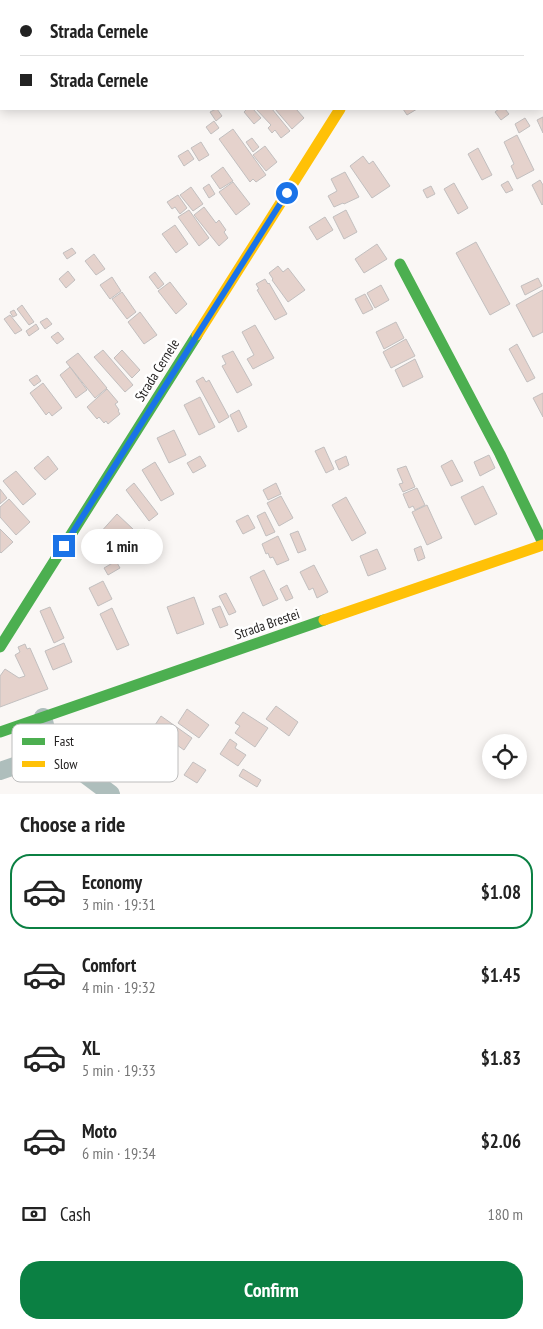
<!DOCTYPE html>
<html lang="en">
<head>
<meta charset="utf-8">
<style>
  body { margin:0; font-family:"PT Sans Narrow",sans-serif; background:#f2f2f2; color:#222; height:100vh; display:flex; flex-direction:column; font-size:19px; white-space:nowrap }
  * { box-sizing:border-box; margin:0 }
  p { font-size:16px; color:#767676 }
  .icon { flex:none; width:28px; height:28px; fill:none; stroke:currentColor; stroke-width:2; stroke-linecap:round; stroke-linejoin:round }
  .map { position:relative; height:794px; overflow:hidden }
  .side { display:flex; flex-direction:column; background:#fff; flex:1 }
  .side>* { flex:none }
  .top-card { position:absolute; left:0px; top:0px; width:544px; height:110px; box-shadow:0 2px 12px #0003; display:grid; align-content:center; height:110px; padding:0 20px; background:#fff }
  .tools { position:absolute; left:482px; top:734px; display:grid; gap:10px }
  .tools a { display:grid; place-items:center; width:45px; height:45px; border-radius:50%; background:#fff; box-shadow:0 2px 12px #0003; font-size:25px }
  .end { position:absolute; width:22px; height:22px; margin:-11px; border:6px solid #1a73e8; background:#fff; box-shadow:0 0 0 2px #fff }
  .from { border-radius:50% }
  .bubble { position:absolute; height:35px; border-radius:18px; background:#fff; box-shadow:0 2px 12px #0003; font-size:16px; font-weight:700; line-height:35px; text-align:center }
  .top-card b { display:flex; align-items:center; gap:18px; height:48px; font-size:19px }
  .top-card b+b { border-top:1px solid #e0e0e0 }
  .top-card i { width:12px; height:12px; background:#222 }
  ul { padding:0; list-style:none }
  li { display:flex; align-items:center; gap:15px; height:75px; margin:0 10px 8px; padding:0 10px; border:2px solid transparent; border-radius:20px }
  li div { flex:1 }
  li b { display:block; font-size:19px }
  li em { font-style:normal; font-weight:700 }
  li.active { border-color:#0b8043 }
  li>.icon { width:45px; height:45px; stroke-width:1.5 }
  h2 { padding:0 20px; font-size:22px; line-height:60px }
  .pay { display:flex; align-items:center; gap:12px; height:55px; padding:0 20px; font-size:19px }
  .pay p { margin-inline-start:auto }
  .cta { display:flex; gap:10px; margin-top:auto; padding:10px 20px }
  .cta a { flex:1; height:58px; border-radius:20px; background:#0b8043; color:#fff; font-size:20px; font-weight:700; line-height:58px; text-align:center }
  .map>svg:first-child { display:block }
</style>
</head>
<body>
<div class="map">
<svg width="543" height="794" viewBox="0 0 543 794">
  <rect width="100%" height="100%" fill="#faf7f5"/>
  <g fill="#e5d2cc" stroke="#c2bfbf">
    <path d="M333,0H352L353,1H334Z"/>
    <path d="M216,109H217L222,116L216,121L210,112Z"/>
    <path d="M247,109H253L261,118L254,124L244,112Z"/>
    <path d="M256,109H272L290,131L281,138L275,130L272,133L268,128L271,125Z"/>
    <path d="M275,109H296L304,118L292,129Z"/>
    <path d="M403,109H417L407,115Z"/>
    <path d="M499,109H505L509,114L501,120L495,112Z"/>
    <path d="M543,117V133L537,120Z"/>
    <path d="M525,118L530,126L519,133L515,124Z"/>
    <path d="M214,121L219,128L211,134L206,127Z"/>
    <path d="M233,129L266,175L256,182L253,179L250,182L219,139Z"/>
    <path d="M517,135L534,170L517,179L511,166L514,164L504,142Z"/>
    <path d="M252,138L259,147L253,152L246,142Z"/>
    <path d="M201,142L209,155L199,161L191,148Z"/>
    <path d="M265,146L277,162L266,171L253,155Z"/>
    <path d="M478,148L492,175L482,180L468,154Z"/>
    <path d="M188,150L194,159L184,166L178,156Z"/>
    <path d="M363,156L369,164L373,161L390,186L372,198L350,166Z"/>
    <path d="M223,167L233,181L220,189L211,176Z"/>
    <path d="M345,172L359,197L344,204L343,203L334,207L328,196L337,191L331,179Z"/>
    <path d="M540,180L543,185V204L542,205L532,185Z"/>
    <path d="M508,181L513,190L506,193L501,185Z"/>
    <path d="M233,182L250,204L236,215L219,192Z"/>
    <path d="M454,183L468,208L458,214L444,189Z"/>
    <path d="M209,184L215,194L209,198L203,188Z"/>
    <path d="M431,186L435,194L427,198L423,190Z"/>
    <path d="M191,187L203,204L193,211L180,195Z"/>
    <path d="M178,195L187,208L180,214L175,207L172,209L167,202Z"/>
    <path d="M204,207L216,223L219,220L226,230L224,232L228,238L219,246L194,215Z"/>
    <path d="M189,210L209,238L199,246L178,217Z"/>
    <path d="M346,210L357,232L344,239L333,217Z"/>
    <path d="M325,217L333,230L317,240L309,227Z"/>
    <path d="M175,225L188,244L176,253L162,234Z"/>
    <path d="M476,242L510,304L490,315L456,253Z"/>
    <path d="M377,244L387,259L364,273L355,259Z"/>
    <path d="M72,248L76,253L67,259L63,253Z"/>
    <path d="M94,254L105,269L96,275L85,261Z"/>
    <path d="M278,266L283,272L288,268L305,290L288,302L272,280L273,279L269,273Z"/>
    <path d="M68,271L75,280L66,288L59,279Z"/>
    <path d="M155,272L164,284L158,289L149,277Z"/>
    <path d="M112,277L121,291L110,299L100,285Z"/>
    <path d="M538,278L542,286L525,295L521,286Z"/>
    <path d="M265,279L268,284L269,283L287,314L275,320L257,290L259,289L256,284Z"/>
    <path d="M170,282L187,304L176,314L158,291Z"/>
    <path d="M381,285L389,300L375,308L367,293Z"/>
    <path d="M543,290V332L533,337L516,305Z"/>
    <path d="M122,292L136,312L127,319L112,299Z"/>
    <path d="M365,294L373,309L363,314L355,299Z"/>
    <path d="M22,305L34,322L29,325L17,309Z"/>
    <path d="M14,310L17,315L13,317L10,312Z"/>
    <path d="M140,312L157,335L144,344L128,322Z"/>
    <path d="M10,315L22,330L15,334L4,319Z"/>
    <path d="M47,318L52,324L45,329L40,322Z"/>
    <path d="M396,322L404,338L384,349L376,332Z"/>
    <path d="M36,324L39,329L29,336L26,331Z"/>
    <path d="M255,325L274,358L253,369L247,359L254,355L242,332Z"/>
    <path d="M58,332L64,339L57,344L51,337Z"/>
    <path d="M406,339L415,356L391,368L383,352Z"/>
    <path d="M517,344L535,378L527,382L509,349Z"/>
    <path d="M103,350L133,385L125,392L94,357Z"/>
    <path d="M122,350L140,370L132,378L114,358Z"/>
    <path d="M233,351L252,385L237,393L222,366L226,364L222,356Z"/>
    <path d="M78,353L107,388L95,398L66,362Z"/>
    <path d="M415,359L423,377L403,387L395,370Z"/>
    <path d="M70,367L87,390L76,398L60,375Z"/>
    <path d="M37,375L41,381L34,386L29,380Z"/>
    <path d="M203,377L206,382L209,380L229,417L219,423L196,381Z"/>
    <path d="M43,383L62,408L52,416L49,412L46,415L30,393Z"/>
    <path d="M107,389L118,402L115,404L119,410L118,411L120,414L108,424L106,421L104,423L99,417L97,419L87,407Z"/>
    <path d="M543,393V417L533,398Z"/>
    <path d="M200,397L215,427L199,435L184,405Z"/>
    <path d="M239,410L247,427L238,432L230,415Z"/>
    <path d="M174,430L186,455L169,463L157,438Z"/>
    <path d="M324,447L334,469L326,473L315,451Z"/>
    <path d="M489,455L495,468L480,476L474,462Z"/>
    <path d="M48,456L58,469L45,480L34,468Z"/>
    <path d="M200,456L206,466L193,473L187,463Z"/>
    <path d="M346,456L349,465L339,470L335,461Z"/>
    <path d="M452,460L463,481L451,486L441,466Z"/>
    <path d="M155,462L174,494L161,501L142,470Z"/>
    <path d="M406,466L415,487L403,492L399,484L403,483L397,469Z"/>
    <path d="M16,471L36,494L23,505L3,481Z"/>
    <path d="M134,483L158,514L149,521L126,490Z"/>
    <path d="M276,483L281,494L268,500L263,490Z"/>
    <path d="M483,486L497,514L475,525L461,497Z"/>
    <path d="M417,488L425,505L415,510L413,506L409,508L403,494Z"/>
    <path d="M0,489L7,498L0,504Z"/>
    <path d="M281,496L293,518L279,526L267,503Z"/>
    <path d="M346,497L366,533L352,541L332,505Z"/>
    <path d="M9,499L30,522L16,535L0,517V507Z"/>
    <path d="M427,505L442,538L427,545L412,512Z"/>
    <path d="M265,512L275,532L266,536L257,516Z"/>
    <path d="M117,514L134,530L115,549L99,534Z"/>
    <path d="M248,515L255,528L243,534L236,521Z"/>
    <path d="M0,529L13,542L1,553L0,552Z"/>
    <path d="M145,529L153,541L144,547L137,535Z"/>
    <path d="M298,531L306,550L298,553L290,534Z"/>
    <path d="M278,536L289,560L277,565L273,557L270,558L268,553L266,554L262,544Z"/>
    <path d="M421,546L425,558L418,561L414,549Z"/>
    <path d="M377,549L386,569L368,576L360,556Z"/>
    <path d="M116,561L120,568L108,575L104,568Z"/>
    <path d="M314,565L328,592L317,598L313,588L309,590L300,572Z"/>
    <path d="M264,570L278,599L263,606L250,577Z"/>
    <path d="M103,581L112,599L98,606L89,588Z"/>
    <path d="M287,585L293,598L286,601L280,589Z"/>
    <path d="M226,593L236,612L229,615L219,596Z"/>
    <path d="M194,597L204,624L177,634L167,607Z"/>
    <path d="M220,606L228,625L220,628L212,609Z"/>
    <path d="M50,607L64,638L54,643L40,611Z"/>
    <path d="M112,608L129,645L117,650L100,614Z"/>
    <path d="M64,643L72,662L53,670L45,651Z"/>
    <path d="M25,644L27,649L30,648L48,689L0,707V676L5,669L19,678L25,676L15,655L20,652L18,647Z"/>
    <path d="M276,706L298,722L289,736L266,719Z"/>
    <path d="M187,709L209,725L199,738L178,723Z"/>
    <path d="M243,712L268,728L255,747L235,733L240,726L235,723Z"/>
    <path d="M161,716L192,738L184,750L153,728Z"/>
    <path d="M230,739L237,744L235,748L246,755L238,766L220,754Z"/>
    <path d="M193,762L206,770L197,783L184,775Z"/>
    <path d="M243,769L261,780L257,787L239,776Z"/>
  </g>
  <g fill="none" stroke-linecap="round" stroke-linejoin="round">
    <g stroke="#aebebc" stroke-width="18">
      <path d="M294,0L295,1"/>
      <path d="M499,0V1"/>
      <path d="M542,90H543"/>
      <path d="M43,717L49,741L55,752L111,794"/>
      <path d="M0,771L55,752"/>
    </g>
    <g stroke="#4caf50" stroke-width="11">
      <path d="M408,1L409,0"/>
      <path d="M400,264L500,454L543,543"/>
      <path d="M0,647L197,335"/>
      <path d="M0,732L324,620"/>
    </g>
    <g stroke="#ffc107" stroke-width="11">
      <path d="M197,335L340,109"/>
      <path d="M324,620L543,545"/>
    </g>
  </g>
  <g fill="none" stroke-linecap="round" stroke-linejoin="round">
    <path stroke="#1a73e8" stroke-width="6" d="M64,546L287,193"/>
  </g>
  <g text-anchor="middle" stroke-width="5" stroke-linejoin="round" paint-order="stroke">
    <g font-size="14" fill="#242222" stroke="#fff">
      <text transform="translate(157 370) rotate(-58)" y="5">Strada Cernele</text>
      <text transform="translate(267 624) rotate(-19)" y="5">Strada Brestei</text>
    </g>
  </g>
  <rect x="12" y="724" width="166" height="58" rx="8" fill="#fff" stroke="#bdbdbd" stroke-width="1"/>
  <rect x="22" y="738" width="23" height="7" fill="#4caf50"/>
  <rect x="22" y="761" width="23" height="6" fill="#ffc107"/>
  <g font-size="14" fill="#242222">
    <text x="54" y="746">Fast</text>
    <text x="54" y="769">Slow</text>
  </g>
</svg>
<div class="tools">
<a><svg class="icon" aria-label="locate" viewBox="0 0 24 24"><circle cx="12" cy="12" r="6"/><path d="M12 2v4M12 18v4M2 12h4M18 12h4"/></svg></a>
</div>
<i class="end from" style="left:287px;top:193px"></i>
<i class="end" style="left:64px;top:546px"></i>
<div class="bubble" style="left:81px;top:529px;width:82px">1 min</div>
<div class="top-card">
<b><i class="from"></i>Strada Cernele</b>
<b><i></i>Strada Cernele</b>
</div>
</div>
<section class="side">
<h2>Choose a ride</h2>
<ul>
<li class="active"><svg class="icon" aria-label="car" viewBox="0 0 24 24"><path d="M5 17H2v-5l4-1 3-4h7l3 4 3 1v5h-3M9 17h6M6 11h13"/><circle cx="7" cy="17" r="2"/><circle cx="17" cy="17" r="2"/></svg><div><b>Economy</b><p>3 min · 19:31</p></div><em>$1.08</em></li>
<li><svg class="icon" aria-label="car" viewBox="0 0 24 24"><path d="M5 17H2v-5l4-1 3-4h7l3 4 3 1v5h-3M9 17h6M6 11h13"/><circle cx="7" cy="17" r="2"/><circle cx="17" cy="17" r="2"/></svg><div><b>Comfort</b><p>4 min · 19:32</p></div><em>$1.45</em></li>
<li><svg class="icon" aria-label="car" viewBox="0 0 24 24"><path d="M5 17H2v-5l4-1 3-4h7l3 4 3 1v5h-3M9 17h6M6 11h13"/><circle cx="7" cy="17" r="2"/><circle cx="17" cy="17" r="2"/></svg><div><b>XL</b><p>5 min · 19:33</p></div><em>$1.83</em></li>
<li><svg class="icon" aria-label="car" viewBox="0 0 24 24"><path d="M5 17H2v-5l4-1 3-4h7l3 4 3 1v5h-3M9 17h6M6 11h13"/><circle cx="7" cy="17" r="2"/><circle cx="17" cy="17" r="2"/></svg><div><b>Moto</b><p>6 min · 19:34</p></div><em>$2.06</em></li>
</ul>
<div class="pay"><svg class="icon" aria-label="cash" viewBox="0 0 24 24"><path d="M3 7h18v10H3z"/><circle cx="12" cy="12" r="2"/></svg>Cash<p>180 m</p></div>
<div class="cta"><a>Confirm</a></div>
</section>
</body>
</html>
